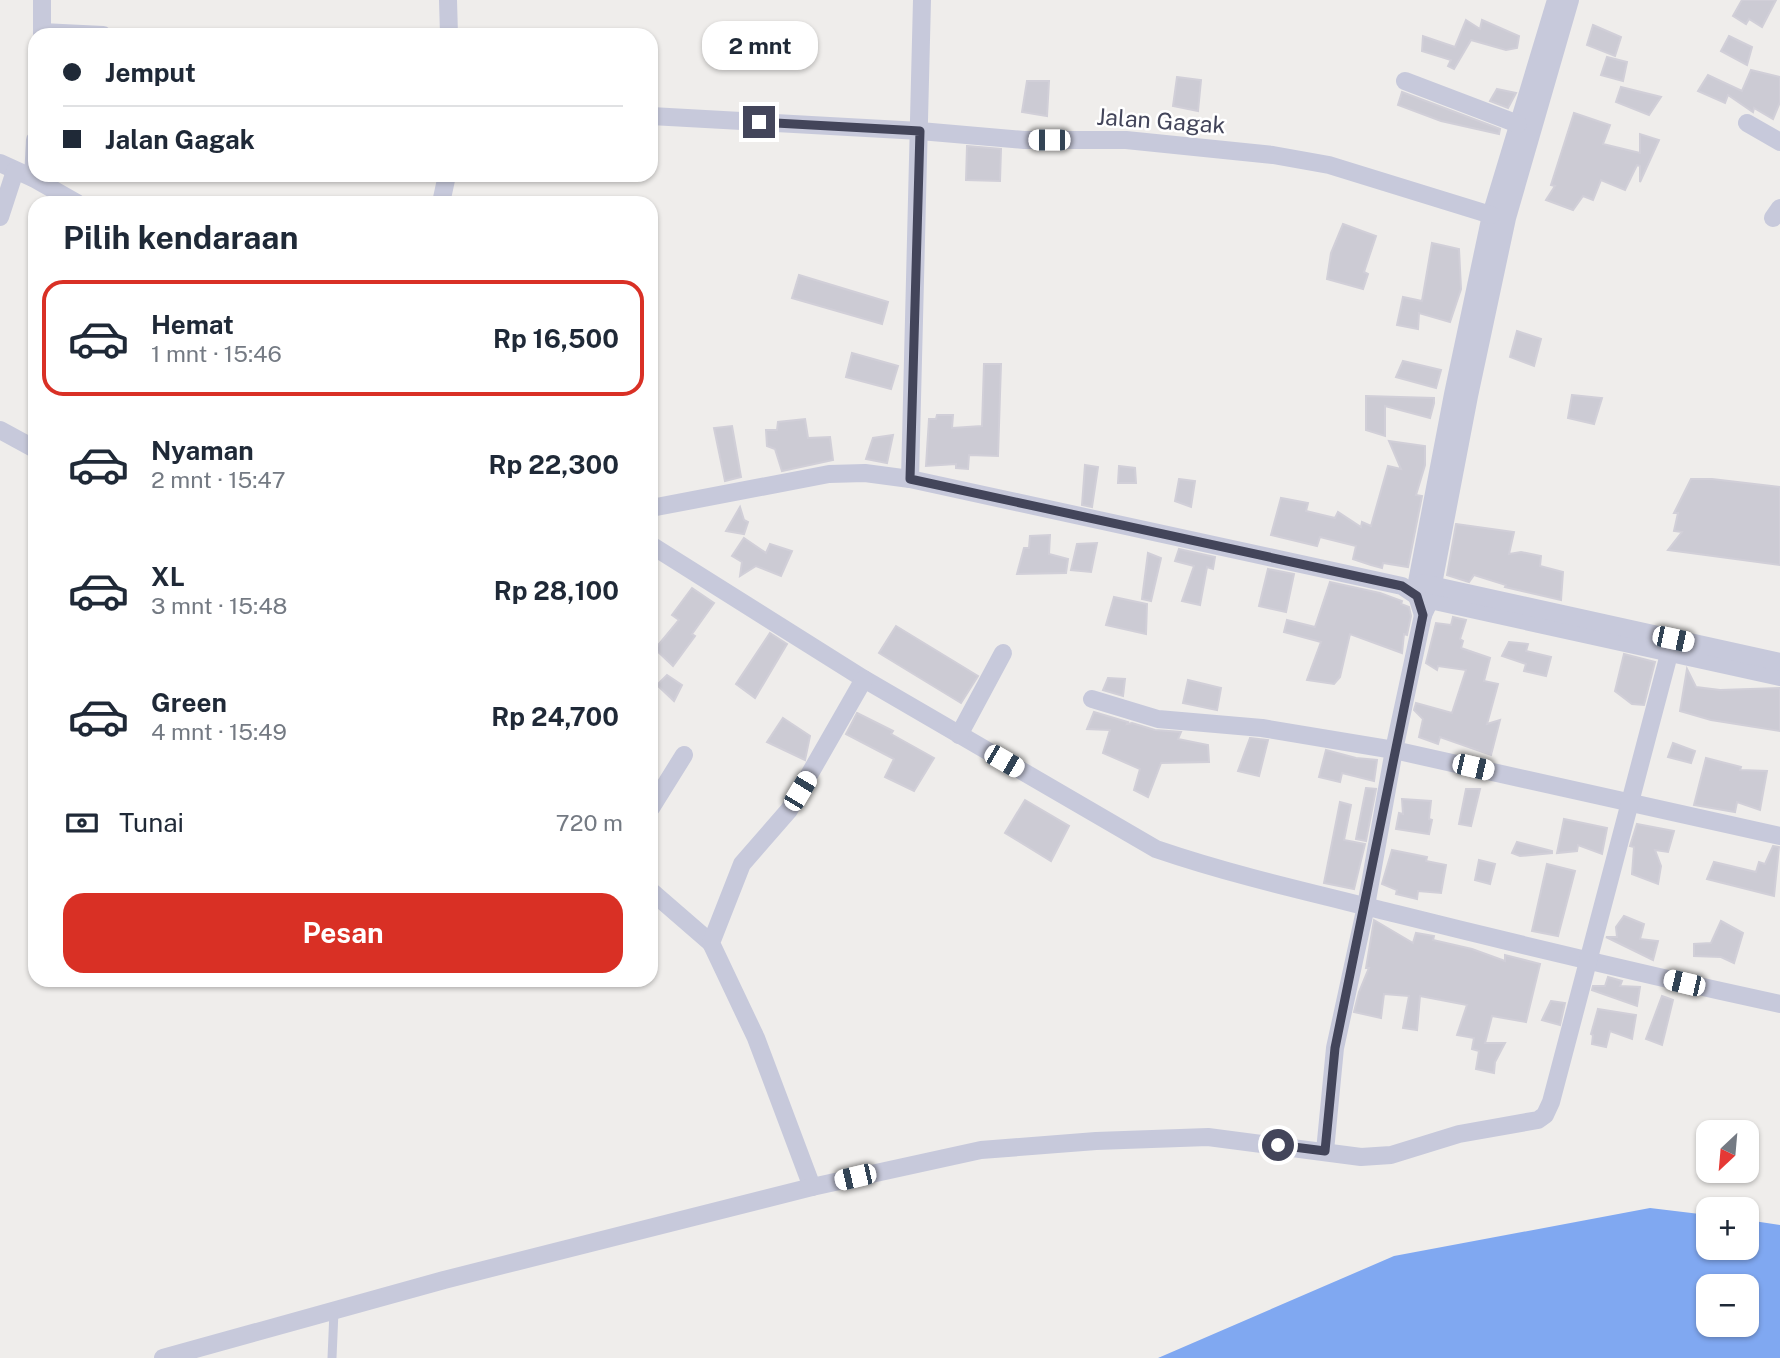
<!DOCTYPE html>
<html lang="id">
<head>
<meta charset="utf-8">
<style>
  body { margin:0; font-family:"Public Sans",sans-serif; background:#f6f6f7; color:#1f2937; height:100vh; display:flex; flex-direction:column; font-size:26px; white-space:nowrap }
  * { box-sizing:border-box; margin:0 }
  p { font-size:23px; color:#747a83 }
  .icon { flex:none; width:38px; height:38px; fill:none; stroke:currentColor; stroke-width:2; stroke-linecap:round; stroke-linejoin:round }
  .map { position:relative; flex:1; overflow:hidden }
  .panel { position:absolute; left:28px; top:196px; width:630px; height:791px; display:flex; flex-direction:column; background:#fff; border-radius:21px; box-shadow:0 2px 5px #0004 }
  .panel>* { flex:none }
  .hud { position:absolute; left:28px; top:28px; width:630px; height:154px; border-radius:21px; box-shadow:0 2px 5px #0004; display:grid; align-content:center; height:154px; padding:0 35px; background:#fff }
  .needle { width:46px; rotate:206deg }
  .buttons { position:absolute; left:1696px; top:1120px; display:grid; gap:14px }
  .buttons a { display:grid; place-items:center; width:63px; height:63px; border-radius:14px; background:#fff; box-shadow:0 2px 5px #0004; font-size:35px }
  .end { position:absolute; width:32px; height:32px; margin:-16px; border:9px solid #43455a; background:#fff; box-shadow:0 0 0 4px #fff }
  .from { border-radius:50% }
  .bubble { position:absolute; height:49px; border-radius:21px; background:#fff; box-shadow:0 2px 5px #0004; font-size:23px; font-weight:700; line-height:49px; text-align:center }
  .car { position:absolute; width:21px; height:42px; margin:-21px -10px; border-radius:9px; box-shadow:0 0 5px 2px #0007; background:linear-gradient(#fff 24%,#345 0 40%,#fff 0 76%,#345 0 86%,#fff 0) }
  .hud b { display:flex; align-items:center; gap:24px; height:66px; font-size:26px }
  .hud b+b { border-top:2px solid #e0e1e3 }
  .hud i { width:18px; height:18px; background:#1f2937 }
  ul { padding:0; list-style:none }
  li { display:flex; align-items:center; gap:21px; height:116px; margin:0 14px 10px; padding:0 21px; border:4px solid transparent; border-radius:21px }
  li div { flex:1 }
  li b { display:block; font-size:26px }
  li em { font-style:normal; font-weight:700 }
  li.active { border-color:#d93025 }
  li>.icon { width:63px; height:63px; stroke-width:1.5 }
  h2 { padding:0 35px; font-size:32px; line-height:84px }
  .pay { display:flex; align-items:center; gap:18px; height:77px; padding:0 35px; font-size:26px }
  .pay p { margin-inline-start:auto }
  .cta { display:flex; gap:14px; margin-top:auto; padding:14px 35px }
  .cta a { flex:1; height:80px; border-radius:21px; background:#d93025; color:#fff; font-size:28px; font-weight:700; line-height:80px; text-align:center }
  .map>svg:first-child { display:block }
</style>
</head>
<body>
<div class="map">
<svg width="1780" height="1358" viewBox="0 0 1780 1358">
  <rect width="100%" height="100%" fill="#efedeb"/>
  <path fill="#80a8f1" fill-rule="evenodd" d="M1650,1208L1708,1215V1248H1746L1747,1220L1780,1225V1358H1158L1394,1256ZM1708,1286H1746V1325H1708Z"/>
  <g fill="#cccbd4" stroke="#d1cfd8" stroke-width="2">
    <path d="M1742,0H1776L1762,27L1749,19L1746,24L1733,16Z"/>
    <path d="M1466,20L1480,29L1482,20L1519,36L1517,48L1506,50L1471,40L1454,69L1448,66L1451,60L1422,51L1423,36L1455,47Z"/>
    <path d="M1593,25L1621,37L1615,56L1587,45Z"/>
    <path d="M1729,36L1752,47L1747,65L1721,51Z"/>
    <path d="M1607,57L1627,62L1623,81L1601,75Z"/>
    <path d="M1751,70L1780,77V102L1773,119L1754,108L1753,112L1728,95L1725,103L1698,91L1708,75L1742,91Z"/>
    <path d="M1177,77L1201,80L1198,111L1173,106Z"/>
    <path d="M1027,81H1049L1047,116L1022,112Z"/>
    <path d="M1621,87L1661,97L1649,115L1616,102Z"/>
    <path d="M1497,89L1516,93L1508,108L1490,101Z"/>
    <path d="M1402,92L1500,129L1499,134L1441,121L1398,105Z"/>
    <path d="M1574,113L1610,125L1603,144L1640,153V134L1659,140L1640,182V166L1637,165L1625,190L1601,180L1593,200L1583,196L1573,210L1546,200L1555,186L1551,185Z"/>
    <path d="M967,146L1001,149L1000,181L966,180Z"/>
    <path d="M1343,224L1376,236L1364,272L1368,274L1363,289L1327,279L1331,253Z"/>
    <path d="M1432,243L1459,249L1461,289L1450,322L1419,313L1418,329L1397,325L1403,297L1422,301Z"/>
    <path d="M799,275L888,302L882,324L792,298Z"/>
    <path d="M1517,331L1541,339L1534,366L1510,357Z"/>
    <path d="M852,353L898,366L891,389L846,377Z"/>
    <path d="M1403,361L1441,370L1436,388L1396,377Z"/>
    <path d="M984,364H1001L998,456L969,455L968,469L956,468V464L926,466L929,419H936L937,415H953L952,428L982,426Z"/>
    <path d="M1572,395L1602,398L1594,424L1568,418Z"/>
    <path d="M1366,396L1434,398V403L1430,418L1385,406V436L1366,430Z"/>
    <path d="M805,419L808,438L830,437L833,460L782,471L775,449L767,446L766,430H777L778,422Z"/>
    <path d="M732,426L741,477L725,481L714,428Z"/>
    <path d="M893,435L887,463L866,459L873,438Z"/>
    <path d="M1389,441L1425,446V465L1416,495L1422,496L1408,567L1383,563L1382,568L1371,565L1353,559L1356,546L1320,537L1317,546L1271,535L1281,498L1308,503L1306,511L1335,518L1338,512L1361,527L1362,522L1371,526L1388,466L1401,469Z"/>
    <path d="M1085,465L1098,467L1092,507L1082,505Z"/>
    <path d="M1119,466L1135,468L1136,483H1118Z"/>
    <path d="M1179,479L1195,481L1191,507L1175,501Z"/>
    <path d="M1691,479H1712L1780,487V565L1668,550L1682,532L1674,531L1678,513H1674Z"/>
    <path d="M740,507L744,520L748,522L744,534L726,531Z"/>
    <path d="M1456,524L1514,532L1509,554L1521,552L1541,556L1540,566L1563,572L1561,600L1505,587L1506,585L1474,575L1469,582L1447,575Z"/>
    <path d="M1050,535L1049,554L1068,559L1066,573L1017,574L1024,548H1029L1030,536Z"/>
    <path d="M744,538L766,553L770,544L792,551L781,576L756,566L740,576L742,562L732,556Z"/>
    <path d="M1097,543L1091,572L1071,570L1077,544Z"/>
    <path d="M1179,549L1215,557L1213,569L1207,567L1200,605L1182,601L1194,566L1175,561Z"/>
    <path d="M1148,553L1161,558L1151,601L1142,599Z"/>
    <path d="M1268,569L1294,574L1286,612L1259,606Z"/>
    <path d="M1330,582L1380,593L1402,601L1401,604L1409,607L1411,616L1407,635L1404,634L1402,653L1350,634L1340,677L1334,684L1307,680L1321,642L1284,632L1287,620L1315,627Z"/>
    <path d="M692,588L714,603L692,634L695,636L673,666L655,649L679,620L672,615Z"/>
    <path d="M1114,597L1147,604L1146,634L1106,625Z"/>
    <path d="M1453,617L1466,620L1460,639L1463,641L1461,648L1490,658L1484,681L1498,684L1487,724L1500,720L1491,755L1440,737L1438,744L1419,737L1423,719L1414,710L1416,703L1452,713L1466,670L1438,666L1437,670L1426,663L1436,623L1451,625Z"/>
    <path d="M896,626L978,676L961,703L879,653Z"/>
    <path d="M770,633L787,644L755,698L736,684Z"/>
    <path d="M1509,642L1528,644L1526,651L1551,657L1546,676L1524,671L1526,664L1502,656Z"/>
    <path d="M1624,654L1655,662L1644,705L1632,704L1615,691Z"/>
    <path d="M1687,669L1696,687L1720,690L1780,688V731L1711,720L1680,711Z"/>
    <path d="M667,675L682,685L674,701L657,685Z"/>
    <path d="M1108,678L1125,679L1123,696L1103,690Z"/>
    <path d="M1188,680L1221,688L1217,710L1183,703Z"/>
    <path d="M1094,712L1128,722L1127,724L1132,723L1155,730L1181,732L1178,739L1208,745L1209,762L1161,763L1148,797L1134,790L1140,769L1103,753L1110,730L1087,729Z"/>
    <path d="M857,713L893,731L891,734L934,758L914,791L885,777L894,759L846,734Z"/>
    <path d="M783,718L810,736L805,760L767,742Z"/>
    <path d="M1250,738L1268,740L1259,776L1238,771Z"/>
    <path d="M1673,743L1695,751L1691,763L1668,757Z"/>
    <path d="M1326,750L1356,758L1377,760L1374,781L1342,773L1340,782L1319,777Z"/>
    <path d="M1706,758L1741,767L1740,770L1767,771L1760,810L1737,802L1735,812L1694,805Z"/>
    <path d="M1366,788L1376,789L1366,841L1356,839Z"/>
    <path d="M1466,789H1480L1471,826L1459,824Z"/>
    <path d="M1402,799L1431,801L1429,819L1432,820L1429,834L1396,829L1399,813L1403,814Z"/>
    <path d="M1025,800L1069,826L1051,861L1005,833Z"/>
    <path d="M1340,802L1351,805L1344,840L1365,844L1354,889L1324,883Z"/>
    <path d="M1564,819L1607,828L1602,854L1578,845L1577,851L1557,853Z"/>
    <path d="M1637,824L1674,831L1668,852L1655,850L1661,866L1658,884L1632,874L1634,847L1630,846Z"/>
    <path d="M1517,842L1552,851V853L1520,856L1512,853Z"/>
    <path d="M1773,846L1779,847L1774,896L1707,879L1714,862L1756,872L1759,862L1765,864Z"/>
    <path d="M1392,850L1427,857L1426,861L1446,865L1441,893L1418,891L1417,899L1396,894L1397,890L1382,884Z"/>
    <path d="M1479,860L1495,864L1490,884L1475,880Z"/>
    <path d="M1547,864L1575,871L1558,936L1532,931Z"/>
    <path d="M1624,916L1644,924L1640,939L1658,941L1653,960L1606,937H1617L1616,927Z"/>
    <path d="M1374,920L1413,943L1416,933L1434,936L1433,940L1472,949L1505,961V955L1540,964L1526,1022L1492,1016L1485,1043H1505L1495,1062L1494,1073L1476,1069L1479,1051L1472,1049L1474,1038L1457,1035L1467,1005L1420,996L1417,1030L1403,1028L1409,996L1384,994L1381,1018L1354,1012L1359,992L1369,968H1366Z"/>
    <path d="M1721,921L1743,933L1734,963L1721,957L1694,956V944L1711,943Z"/>
    <path d="M1608,977L1622,981L1620,986L1640,987L1637,1006L1592,990L1593,986H1605Z"/>
    <path d="M1662,996L1673,1000L1662,1045L1646,1039Z"/>
    <path d="M1551,1001L1565,1003L1560,1025L1542,1020Z"/>
    <path d="M1598,1009L1636,1015L1632,1039L1610,1031L1606,1047L1592,1044L1593,1035L1591,1034Z"/>
  </g>
  <g fill="none" stroke-linecap="round" stroke-linejoin="round">
    <path stroke="#c7c9db" stroke-width="9" d="M332,1358L334,1311"/>
    <g stroke="#c7c9db" stroke-width="18">
      <path d="M448,0L449,35"/>
      <path d="M1556,0L1491,215L1453,394L1417,582V596L1423,615L1430,600L1469,396L1507,218L1570,0"/>
      <path d="M42,32L103,35"/>
      <path d="M42,35V0"/>
      <path d="M1405,81L1518,124"/>
      <path d="M651,116L920,131L1024,140H1126L1273,155L1329,165L1491,215"/>
      <path d="M1747,123L1780,142"/>
      <path d="M0,163L33,178L77,203"/>
      <path d="M33,178L35,140"/>
      <path d="M441,203L447,175"/>
      <path d="M0,217L15,171"/>
      <path d="M1773,218L1780,208"/>
      <path d="M0,430L35,449"/>
      <path d="M910,479L922,0"/>
      <path d="M651,508L829,474L865,473L910,479L1402,586L1417,596L1430,600L1780,677"/>
      <path d="M651,545L864,679L1156,849C1235,876 1317,894 1397,914C1525,946 1652,976 1780,1004"/>
      <path d="M1422,583L1780,662"/>
      <path d="M1092,699L1158,719L1262,728L1394,750L1780,836"/>
      <path d="M959,735L1003,653"/>
      <path d="M651,808L684,755"/>
      <path d="M651,891L711,943"/>
      <path d="M1325,1151L1335,1048L1366,906L1394,750L1423,615"/>
      <path d="M812,1187L756,1038L711,943L742,864L789,810L864,679"/>
      <path d="M163,1358L444,1280L812,1187L981,1150L1096,1141L1208,1137L1361,1157L1391,1155L1459,1134L1538,1120L1545,1115L1551,1102L1673,639"/>
    </g>
  </g>
  <g fill="none" stroke-linecap="round" stroke-linejoin="round">
    <path stroke="#43455a" stroke-width="9" d="M759,122L920,131L910,479L1402,586L1417,596L1423,615L1335,1048L1325,1151L1278,1145"/>
  </g>
  <g text-anchor="middle" stroke-width="5" stroke-linejoin="round" paint-order="stroke">
    <g font-size="23" fill="#43455a" stroke="#fff">
      <text transform="translate(1161 121) rotate(4)" y="8">Jalan Gagak</text>
    </g>
  </g>
</svg>
<div class="buttons">
<a><svg class="needle" viewBox="-14 -14 28 28"><path d="M0-13l5 13h-10z" fill="#e53935"/><path d="M0 13l5-13h-10z" fill="#747a83"/></svg></a>
<a>+</a>
<a>−</a>
</div>
<i class="end from" style="left:1278px;top:1145px"></i>
<i class="end" style="left:759px;top:122px"></i>
<div class="bubble" style="left:702px;top:21px;width:116px">2 mnt</div>
<i class="car" style="left:1049px;top:140px;rotate:270deg"></i>
<i class="car" style="left:1673px;top:639px;rotate:102deg"></i>
<i class="car" style="left:1004px;top:761px;rotate:120deg"></i>
<i class="car" style="left:1473px;top:767px;rotate:103deg"></i>
<i class="car" style="left:800px;top:791px;rotate:31deg"></i>
<i class="car" style="left:1684px;top:983px;rotate:283deg"></i>
<i class="car" style="left:855px;top:1177px;rotate:257deg"></i>
<div class="hud">
<b><i class="from"></i>Jemput</b>
<b><i></i>Jalan Gagak</b>
</div>
<section class="panel">
<h2>Pilih kendaraan</h2>
<ul>
<li class="active"><svg class="icon" aria-label="car" viewBox="0 0 24 24"><path d="M5 17H2v-5l4-1 3-4h7l3 4 3 1v5h-3M9 17h6M6 11h13"/><circle cx="7" cy="17" r="2"/><circle cx="17" cy="17" r="2"/></svg><div><b>Hemat</b><p>1 mnt · 15:46</p></div><em>Rp 16,500</em></li>
<li><svg class="icon" aria-label="car" viewBox="0 0 24 24"><path d="M5 17H2v-5l4-1 3-4h7l3 4 3 1v5h-3M9 17h6M6 11h13"/><circle cx="7" cy="17" r="2"/><circle cx="17" cy="17" r="2"/></svg><div><b>Nyaman</b><p>2 mnt · 15:47</p></div><em>Rp 22,300</em></li>
<li><svg class="icon" aria-label="car" viewBox="0 0 24 24"><path d="M5 17H2v-5l4-1 3-4h7l3 4 3 1v5h-3M9 17h6M6 11h13"/><circle cx="7" cy="17" r="2"/><circle cx="17" cy="17" r="2"/></svg><div><b>XL</b><p>3 mnt · 15:48</p></div><em>Rp 28,100</em></li>
<li><svg class="icon" aria-label="car" viewBox="0 0 24 24"><path d="M5 17H2v-5l4-1 3-4h7l3 4 3 1v5h-3M9 17h6M6 11h13"/><circle cx="7" cy="17" r="2"/><circle cx="17" cy="17" r="2"/></svg><div><b>Green</b><p>4 mnt · 15:49</p></div><em>Rp 24,700</em></li>
</ul>
<div class="pay"><svg class="icon" aria-label="cash" viewBox="0 0 24 24"><path d="M3 7h18v10H3z"/><circle cx="12" cy="12" r="2"/></svg>Tunai<p>720 m</p></div>
<div class="cta"><a>Pesan</a></div>
</section>
</div>
</body>
</html>
